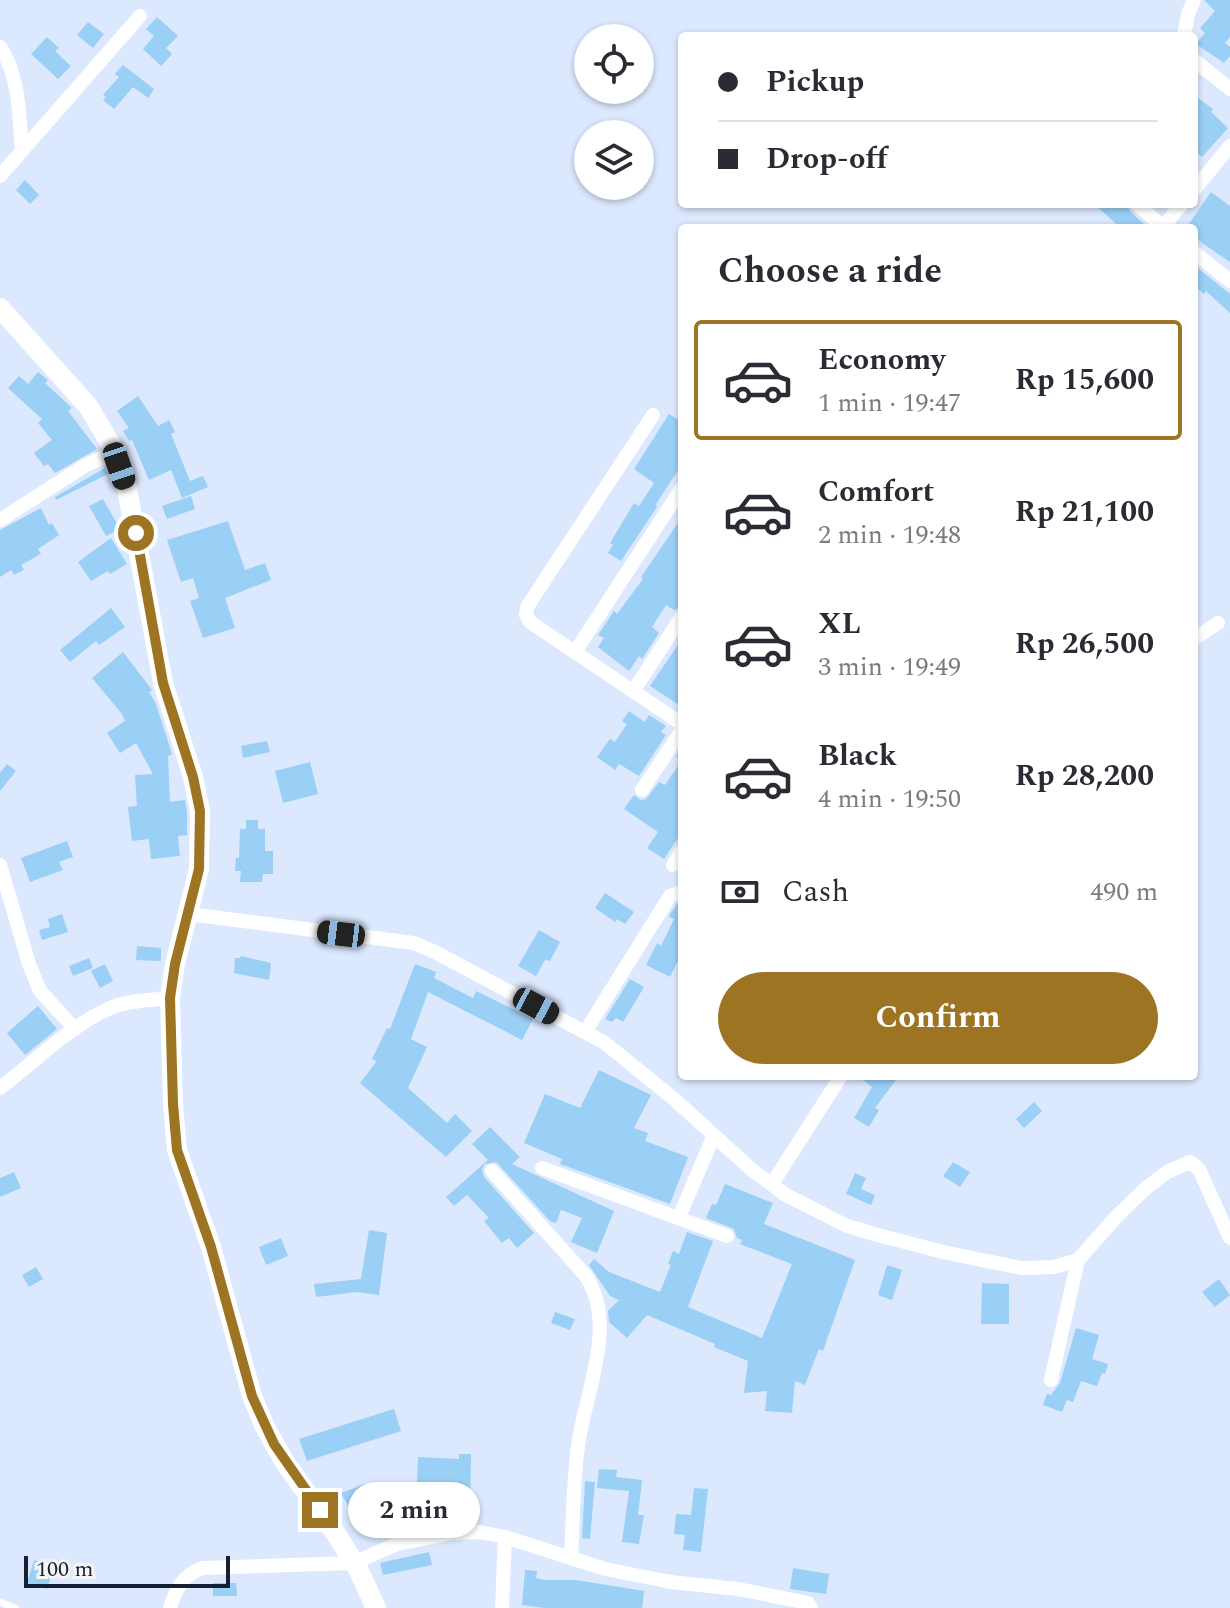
<!DOCTYPE html>
<html lang="en">
<head>
<meta charset="utf-8">
<style>
  body { margin:0; font-family:Spectral,serif; background:#f2f2f3; color:#2b2b33; height:100vh; display:flex; flex-direction:column; font-size:30px; white-space:nowrap }
  * { box-sizing:border-box; margin:0 }
  p { font-size:26px; color:#7c7c81 }
  .icon { flex:none; width:44px; height:44px; fill:none; stroke:currentColor; stroke-width:2; stroke-linecap:round; stroke-linejoin:round }
  .map { position:relative; flex:1; overflow:hidden }
  .drawer { position:absolute; left:678px; top:224px; width:520px; height:856px; display:flex; flex-direction:column; background:#fff; border-radius:8px; box-shadow:0 2px 6px #0004 }
  .drawer>* { flex:none }
  .guide { position:absolute; left:678px; top:32px; width:520px; height:176px; border-radius:8px; box-shadow:0 2px 6px #0004; display:grid; align-content:center; height:176px; padding:0 40px; background:#fff }
  .buttons { position:absolute; left:574px; top:24px; display:grid; gap:16px }
  .buttons a { display:grid; place-items:center; width:80px; height:80px; border-radius:50%; background:#fff; box-shadow:0 2px 6px #0004; font-size:40px }
  .scale { position:absolute; left:24px; bottom:20px; width:206px; box-sizing:border-box; padding-left:8px; border:4px solid #152133; border-top:0; font-size:22px; line-height:28px; white-space:nowrap; color:#152133; -webkit-text-stroke:6px #f5f5f5; paint-order:stroke }
  .end { position:absolute; width:36px; height:36px; margin:-18px; border:10px solid #9d7422; background:#fff; box-shadow:0 0 0 4px #fff }
  .from { border-radius:50% }
  .bubble { position:absolute; height:56px; border-radius:28px; background:#fff; box-shadow:0 2px 6px #0004; font-size:26px; font-weight:700; line-height:56px; text-align:center }
  .car { position:absolute; width:24px; height:48px; margin:-24px -12px; border-radius:10px; box-shadow:0 0 6px 2px #0007; background:linear-gradient(#222 24%,#8ab4d8 0 40%,#222 0 76%,#8ab4d8 0 86%,#222 0) }
  .guide b { display:flex; align-items:center; gap:28px; height:76px; font-size:30px }
  .guide b+b { border-top:2px solid #e1e1e2 }
  .guide i { width:20px; height:20px; background:#2b2b33 }
  ul { padding:0; list-style:none }
  li { display:flex; align-items:center; gap:24px; height:120px; margin:0 16px 12px; padding:0 24px; border:4px solid transparent; border-radius:8px }
  li div { flex:1 }
  li b { display:block; font-size:30px }
  li em { font-style:normal; font-weight:700 }
  li.on { border-color:#9d7422 }
  li>.icon { width:72px; height:72px; stroke-width:1.5 }
  h2 { padding:0 40px; font-size:36px; line-height:96px }
  .pay { display:flex; align-items:center; gap:20px; height:88px; padding:0 40px; font-size:30px }
  .pay p { margin-inline-start:auto }
  .cta { display:flex; gap:16px; margin-top:auto; padding:16px 40px }
  .cta a { flex:1; height:92px; border-radius:48px; background:#9d7422; color:#fff; font-size:32px; font-weight:700; line-height:92px; text-align:center }
  .map>svg:first-child { display:block }
</style>
</head>
<body>
<div class="map">
<svg width="1230" height="1608" viewBox="0 0 1230 1608">
  <rect width="100%" height="100%" fill="#dce8fd"/>
  <g fill="#9acff6">
    <path d="M1204,0H1230V37L1225,43L1230,47V56L1224,63L1196,44L1205,33L1200,28L1215,11Z"/>
    <path d="M157,17L178,36L166,48L172,54L161,66L143,49L154,36L146,29Z"/>
    <path d="M88,22L104,34L93,48L77,35Z"/>
    <path d="M47,37L59,48L55,51L71,66L58,79L31,54Z"/>
    <path d="M123,65L154,89L148,98L133,87L114,109L103,100L106,97L103,95L119,77L115,74Z"/>
    <path d="M1194,95L1213,109L1211,112L1228,128L1202,157L1194,150Z"/>
    <path d="M25,180L39,195L30,204L16,190Z"/>
    <path d="M1211,192L1230,206V262L1202,243L1194,234V228H1186Z"/>
    <path d="M1094,204H1127L1130,211L1146,226L1145,228H1121Z"/>
    <path d="M1194,265L1230,294V313L1206,291L1204,294L1194,285Z"/>
    <path d="M38,372L48,380L45,383L72,408L68,411L97,449L55,473L48,464L44,466L34,453L52,440L38,423L42,419L8,388L19,376L28,384Z"/>
    <path d="M138,396L158,426L169,420L175,432L171,434L190,481L203,476L208,487L182,498L171,470L149,480L132,440L129,441L123,431L129,428L117,411Z"/>
    <path d="M669,414L682,422V464L656,504L657,507L621,561L608,553L613,545L610,543L634,503L639,506L654,483L634,469Z"/>
    <path d="M105,468L108,474L56,500L55,497Z"/>
    <path d="M191,496L195,509L167,519L162,506Z"/>
    <path d="M103,499L120,529L106,536L89,506Z"/>
    <path d="M41,508L49,525L52,523L59,535L38,549L41,554L21,565L24,570L14,575L11,570L0,577V530Z"/>
    <path d="M682,517V606L674,610L666,605L652,627L659,633L642,659L639,656L629,671L598,647L604,638L598,635L614,611L617,614L643,579L641,577Z"/>
    <path d="M228,521L245,570L265,563L271,580L225,598L235,628L203,638L190,601L199,598L193,578L181,582L167,540Z"/>
    <path d="M111,538L127,564L110,574L108,571L91,581L78,562Z"/>
    <path d="M111,608L125,627L99,645L96,641L70,662L60,650Z"/>
    <path d="M682,639V707L650,686Z"/>
    <path d="M123,652L152,690L149,692L156,704L172,754L168,756L170,802L185,800L187,812V835L178,836L180,856L151,859L149,839L132,841L128,807L137,806L135,775L153,774L136,743L120,753L107,733L125,721L122,714L92,678Z"/>
    <path d="M629,711L645,722L649,715L666,726L661,732L666,735L639,776L619,764L615,770L597,757L610,739L615,742L627,724L622,721Z"/>
    <path d="M267,741L270,752L243,758L241,746Z"/>
    <path d="M682,748V832L664,859L647,848L658,832L624,809L634,795L641,800L646,799L659,782L665,785L682,760L676,757Z"/>
    <path d="M310,762L318,794L283,803L275,771Z"/>
    <path d="M7,764L16,771L0,791V773Z"/>
    <path d="M246,820H258V829H265V851H273V874H263L262,882H240L241,871H235L236,858H239L240,829H246Z"/>
    <path d="M67,841L73,857L59,862L63,870L30,882L21,858Z"/>
    <path d="M605,893L634,912L625,924L617,919L615,922L595,908Z"/>
    <path d="M682,903V953L670,977L646,965L657,943L661,946L674,919L669,917L670,914L677,904Z"/>
    <path d="M62,914L68,932L42,940L39,930L50,927L48,919Z"/>
    <path d="M539,930L560,942L550,961L545,960L536,976L518,966Z"/>
    <path d="M137,946L161,948V961L136,960Z"/>
    <path d="M241,956L271,963L269,980L234,973L235,958H240Z"/>
    <path d="M89,958L93,968L73,976L69,966Z"/>
    <path d="M105,964L113,981L100,988L91,971Z"/>
    <path d="M415,964L436,972L434,978L473,998L476,991L533,1019L522,1040L428,992L411,1039L427,1047L408,1088L447,1123L455,1114L472,1131L446,1157L360,1083L377,1061L372,1059L387,1028L390,1029Z"/>
    <path d="M630,979L644,987L623,1022L616,1018L612,1022L605,1019Z"/>
    <path d="M38,1006L57,1029L25,1055L7,1033Z"/>
    <path d="M599,1070L651,1095L634,1128L648,1133L645,1141L688,1157L670,1204L560,1164L562,1159L524,1143L545,1094L580,1108Z"/>
    <path d="M857,1076H899L875,1108L879,1110L869,1127L854,1118L872,1087Z"/>
    <path d="M1034,1102L1042,1111L1024,1128L1016,1119Z"/>
    <path d="M490,1127L520,1157L512,1164L614,1211L597,1253L571,1242L582,1218L561,1210L556,1223L550,1221L496,1162L485,1164L482,1169L484,1177L534,1233L517,1248L509,1238L502,1243L484,1221L489,1218L467,1195L454,1206L446,1197L488,1160L472,1144Z"/>
    <path d="M953,1162L970,1172L960,1187L943,1176Z"/>
    <path d="M14,1172L21,1188L0,1197V1178Z"/>
    <path d="M855,1173L866,1178L861,1189L875,1195L871,1205L846,1194Z"/>
    <path d="M725,1184L773,1203L764,1224L855,1260L823,1351L819,1349L805,1385L795,1381L792,1413L765,1411L767,1391L744,1393L748,1361L714,1347L715,1344L647,1315L627,1338L609,1322L608,1311L619,1300L610,1296L589,1265L594,1259L609,1272L660,1292L671,1265L668,1264L673,1251L679,1254L687,1232L713,1241L688,1307L762,1338L792,1264L740,1244L742,1240L737,1238L734,1229L706,1218L712,1204L716,1205Z"/>
    <path d="M369,1230L387,1233L379,1295L357,1292L316,1297L314,1284L361,1279Z"/>
    <path d="M281,1238L288,1256L266,1265L259,1247Z"/>
    <path d="M887,1265L902,1270L892,1300L878,1295Z"/>
    <path d="M36,1267L43,1279L29,1287L22,1275Z"/>
    <path d="M1219,1279L1230,1295L1215,1307L1202,1292Z"/>
    <path d="M982,1283L1009,1284V1324H981Z"/>
    <path d="M555,1312L575,1319L570,1330L551,1323Z"/>
    <path d="M1076,1328L1099,1335L1092,1359L1108,1364L1105,1374L1102,1373L1097,1386L1081,1381L1073,1402L1067,1400L1062,1412L1043,1405L1047,1394L1051,1395L1060,1383Z"/>
    <path d="M394,1409L401,1431L307,1461L299,1439Z"/>
    <path d="M459,1454H471L470,1518L416,1517L418,1457L459,1459Z"/>
    <path d="M599,1469L617,1470L616,1477L642,1480L638,1515H644L639,1544L622,1542L629,1491L597,1488Z"/>
    <path d="M585,1481L595,1482L590,1539L582,1538Z"/>
    <path d="M365,1484L373,1505L352,1513L341,1493Z"/>
    <path d="M694,1488L708,1489L701,1552L683,1550L685,1535L674,1534L676,1514L691,1515Z"/>
    <path d="M429,1552L432,1565L383,1575L380,1563Z"/>
    <path d="M34,1560L54,1566L47,1589L27,1583Z"/>
    <path d="M793,1568L829,1574L826,1594L790,1589Z"/>
    <path d="M525,1570L537,1571L536,1578L544,1580H576L644,1591L642,1608H544L522,1605Z"/>
    <path d="M213,1583H236L237,1596H213Z"/>
  </g>
  <g fill="none" stroke-linecap="round" stroke-linejoin="round">
    <path stroke="#fff" stroke-width="7" d="M0,1602L15,1608"/>
    <g stroke="#fff" stroke-width="14">
      <path d="M1184,36L1188,14L1194,0"/>
      <path d="M0,47C20,76 19,117 22,151"/>
      <path d="M1194,60L1230,89"/>
      <path d="M0,176L140,16"/>
      <path d="M1194,190L1230,146"/>
      <path d="M1137,204L1164,228"/>
      <path d="M1163,227L1182,204"/>
      <path d="M1194,252L1230,281"/>
      <path d="M653,415L527,607L526,615L530,622L682,724"/>
      <path d="M0,520L86,465L114,453"/>
      <path d="M1194,639L1218,623"/>
      <path d="M575,652L682,488"/>
      <path d="M634,690L682,616"/>
      <path d="M642,790L682,730"/>
      <path d="M0,865L29,964L40,991L75,1029"/>
      <path d="M673,865L682,851"/>
      <path d="M189,914L414,943L437,953L605,1043L674,1099L752,1170L786,1195L845,1225L874,1234L943,1252L1021,1268L1054,1267L1078,1260L1117,1216L1146,1188L1167,1172L1190,1162L1199,1169L1230,1238"/>
      <path d="M585,1032L670,896L682,892"/>
      <path d="M0,1088C36,1061 71,1024 113,1007C131,1000 151,1000 170,998"/>
      <path d="M542,1168L727,1236"/>
      <path d="M492,1171L586,1276C618,1327 585,1392 578,1446C573,1483 573,1521 571,1558"/>
      <path d="M772,1184L841,1076"/>
      <path d="M679,1217L714,1135"/>
      <path d="M1051,1380L1078,1260"/>
      <path d="M170,1608C176,1589 182,1576 202,1568L353,1563L397,1544L452,1533L480,1532L505,1537L605,1569L671,1582L738,1589L808,1603L811,1608"/>
      <path d="M502,1608L505,1537"/>
    </g>
    <path stroke="#fff" stroke-width="20" d="M0,308L88,406L110,443L127,489L163,683L193,777L200,811L199,869L175,964L170,998L173,1104L177,1150L211,1247L252,1396L264,1425L284,1461L336,1534L358,1569L376,1608"/>
  </g>
  <g fill="none" stroke-linecap="round" stroke-linejoin="round">
    <path stroke="#9d7422" stroke-width="10" d="M136,533L163,683L193,777L200,811L199,869L175,964L170,998L173,1104L177,1150L211,1247L252,1396L274,1444L320,1510"/>
  </g>
</svg>
<div class="buttons">
<a><svg class="icon" aria-label="locate" viewBox="0 0 24 24"><circle cx="12" cy="12" r="6"/><path d="M12 2v4M12 18v4M2 12h4M18 12h4"/></svg></a>
<a><svg class="icon" aria-label="layers" viewBox="0 0 24 24"><path d="M12 4l9 5-9 5-9-5zM3 14l9 5 9-5"/></svg></a>
</div>
<div class="scale">100 m</div>
<i class="end from" style="left:136px;top:533px"></i>
<i class="end" style="left:320px;top:1510px"></i>
<div class="bubble" style="left:348px;top:1482px;width:132px">2 min</div>
<i class="car" style="left:119px;top:466px;rotate:161deg"></i>
<i class="car" style="left:341px;top:934px;rotate:277deg"></i>
<i class="car" style="left:536px;top:1006px;rotate:118deg"></i>
<div class="guide">
<b><i class="from"></i>Pickup</b>
<b><i></i>Drop-off</b>
</div>
<section class="drawer">
<h2>Choose a ride</h2>
<ul>
<li class="on"><svg class="icon" aria-label="car" viewBox="0 0 24 24"><path d="M5 17H2v-5l4-1 3-4h7l3 4 3 1v5h-3M9 17h6M6 11h13"/><circle cx="7" cy="17" r="2"/><circle cx="17" cy="17" r="2"/></svg><div><b>Economy</b><p>1 min · 19:47</p></div><em>Rp 15,600</em></li>
<li><svg class="icon" aria-label="car" viewBox="0 0 24 24"><path d="M5 17H2v-5l4-1 3-4h7l3 4 3 1v5h-3M9 17h6M6 11h13"/><circle cx="7" cy="17" r="2"/><circle cx="17" cy="17" r="2"/></svg><div><b>Comfort</b><p>2 min · 19:48</p></div><em>Rp 21,100</em></li>
<li><svg class="icon" aria-label="car" viewBox="0 0 24 24"><path d="M5 17H2v-5l4-1 3-4h7l3 4 3 1v5h-3M9 17h6M6 11h13"/><circle cx="7" cy="17" r="2"/><circle cx="17" cy="17" r="2"/></svg><div><b>XL</b><p>3 min · 19:49</p></div><em>Rp 26,500</em></li>
<li><svg class="icon" aria-label="car" viewBox="0 0 24 24"><path d="M5 17H2v-5l4-1 3-4h7l3 4 3 1v5h-3M9 17h6M6 11h13"/><circle cx="7" cy="17" r="2"/><circle cx="17" cy="17" r="2"/></svg><div><b>Black</b><p>4 min · 19:50</p></div><em>Rp 28,200</em></li>
</ul>
<div class="pay"><svg class="icon" aria-label="cash" viewBox="0 0 24 24"><path d="M3 7h18v10H3z"/><circle cx="12" cy="12" r="2"/></svg>Cash<p>490 m</p></div>
<div class="cta"><a>Confirm</a></div>
</section>
</div>
</body>
</html>
